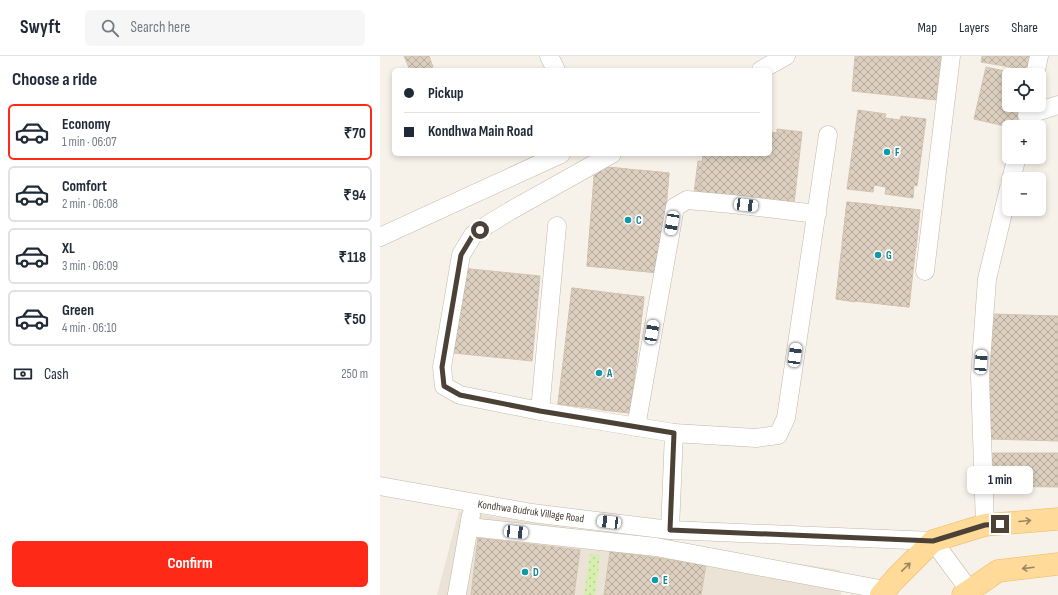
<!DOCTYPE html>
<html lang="en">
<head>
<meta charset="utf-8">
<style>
  body { margin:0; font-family:"Sofia Sans Condensed",sans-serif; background:#f6f6f7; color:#1f2937; height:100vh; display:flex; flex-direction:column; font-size:15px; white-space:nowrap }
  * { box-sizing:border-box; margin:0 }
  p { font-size:13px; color:#747a83 }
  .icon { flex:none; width:22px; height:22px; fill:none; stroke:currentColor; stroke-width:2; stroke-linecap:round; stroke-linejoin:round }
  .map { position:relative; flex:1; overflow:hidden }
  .side { display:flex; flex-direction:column; background:#fff; width:380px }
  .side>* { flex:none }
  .banner { position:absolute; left:12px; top:12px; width:380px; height:88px; border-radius:6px; box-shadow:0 2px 6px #0003; display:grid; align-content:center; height:88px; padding:0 12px; background:#fff }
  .tools { position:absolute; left:622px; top:12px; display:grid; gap:8px }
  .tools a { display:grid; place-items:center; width:44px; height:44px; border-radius:6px; background:#fff; box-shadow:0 2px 6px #0003; font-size:20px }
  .end { position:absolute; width:18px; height:18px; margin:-9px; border:5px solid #4b4136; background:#fff; box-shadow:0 0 0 2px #fff }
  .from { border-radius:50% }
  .bubble { position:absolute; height:28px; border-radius:6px; background:#fff; box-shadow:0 2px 6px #0003; font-size:13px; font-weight:700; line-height:28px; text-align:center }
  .car { position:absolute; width:12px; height:24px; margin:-12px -6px; border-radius:5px; box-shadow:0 0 3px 1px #0007; background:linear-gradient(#fff 24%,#345 0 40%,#fff 0 76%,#345 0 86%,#fff 0) }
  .banner b { display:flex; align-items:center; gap:14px; height:38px; font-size:15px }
  .banner b+b { border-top:1px solid #e0e1e3 }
  .banner i { width:10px; height:10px; background:#1f2937 }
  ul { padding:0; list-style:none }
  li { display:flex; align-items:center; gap:12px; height:56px; margin:0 8px 6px; padding:0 4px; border:2px solid #e0e1e3; border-radius:6px }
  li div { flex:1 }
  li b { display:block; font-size:15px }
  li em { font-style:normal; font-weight:700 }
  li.on { border-color:#ff2917 }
  li>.icon { width:36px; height:36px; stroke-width:1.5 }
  h2 { padding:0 12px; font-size:18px; line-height:48px }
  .pay { display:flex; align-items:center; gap:10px; height:44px; padding:0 12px; font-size:15px }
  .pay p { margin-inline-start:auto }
  .action { display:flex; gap:8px; margin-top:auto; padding:8px 12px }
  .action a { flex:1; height:46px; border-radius:6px; background:#ff2917; color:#fff; font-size:16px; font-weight:700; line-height:46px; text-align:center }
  header { display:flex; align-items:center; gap:24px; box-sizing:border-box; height:56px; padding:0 20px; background:#fff; border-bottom:1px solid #e0e1e3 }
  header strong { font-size:19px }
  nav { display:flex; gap:22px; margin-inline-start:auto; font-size:14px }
  .search { width:280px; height:36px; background:#f6f6f7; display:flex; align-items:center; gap:10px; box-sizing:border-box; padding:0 14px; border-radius:6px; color:#747a83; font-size:15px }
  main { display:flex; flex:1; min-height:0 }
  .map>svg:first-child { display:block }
</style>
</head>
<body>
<header>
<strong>Swyft</strong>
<div class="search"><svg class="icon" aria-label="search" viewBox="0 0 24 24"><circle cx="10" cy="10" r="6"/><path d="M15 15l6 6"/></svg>Search here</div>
<nav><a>Map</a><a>Layers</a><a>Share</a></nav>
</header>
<main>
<section class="side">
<h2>Choose a ride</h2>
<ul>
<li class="on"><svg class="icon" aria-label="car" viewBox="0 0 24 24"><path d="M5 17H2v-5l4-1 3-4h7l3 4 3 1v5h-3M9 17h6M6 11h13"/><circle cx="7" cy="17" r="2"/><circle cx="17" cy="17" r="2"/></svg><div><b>Economy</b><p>1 min · 06:07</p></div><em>₹70</em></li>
<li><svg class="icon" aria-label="car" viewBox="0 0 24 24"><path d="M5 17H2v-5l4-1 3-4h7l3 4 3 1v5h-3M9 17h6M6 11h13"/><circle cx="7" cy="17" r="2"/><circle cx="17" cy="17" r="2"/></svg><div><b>Comfort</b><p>2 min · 06:08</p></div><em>₹94</em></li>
<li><svg class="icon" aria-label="car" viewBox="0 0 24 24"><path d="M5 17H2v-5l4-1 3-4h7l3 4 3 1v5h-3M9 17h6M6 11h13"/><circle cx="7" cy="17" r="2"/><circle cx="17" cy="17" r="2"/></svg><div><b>XL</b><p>3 min · 06:09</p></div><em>₹118</em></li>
<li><svg class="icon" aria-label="car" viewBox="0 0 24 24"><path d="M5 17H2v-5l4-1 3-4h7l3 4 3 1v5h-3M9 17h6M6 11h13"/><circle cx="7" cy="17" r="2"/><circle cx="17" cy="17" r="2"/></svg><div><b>Green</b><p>4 min · 06:10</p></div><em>₹50</em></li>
</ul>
<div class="pay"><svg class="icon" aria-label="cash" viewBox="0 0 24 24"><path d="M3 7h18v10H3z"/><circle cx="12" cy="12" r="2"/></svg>Cash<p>250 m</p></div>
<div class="action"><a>Confirm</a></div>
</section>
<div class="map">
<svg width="678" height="539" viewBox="0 0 678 539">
  <defs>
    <pattern id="grass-dots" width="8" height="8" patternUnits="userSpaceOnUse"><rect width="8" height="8" fill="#d6eeae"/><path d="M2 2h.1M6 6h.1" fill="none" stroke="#b9cd96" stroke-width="1.8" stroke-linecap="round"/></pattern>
    <pattern id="building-cross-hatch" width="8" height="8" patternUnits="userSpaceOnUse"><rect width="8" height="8" fill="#dccfc0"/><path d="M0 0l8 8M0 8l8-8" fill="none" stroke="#b4aa9d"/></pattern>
  </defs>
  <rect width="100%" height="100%" fill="#f6f1e9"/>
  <path fill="#eae3d6" d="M79,455L460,514L461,539H57Z"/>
  <path fill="url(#grass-dots)" d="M210,498L220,499L215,539H204Z"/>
  <g fill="url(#building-cross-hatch)" stroke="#d5c3af">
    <path d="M24,0H49L53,11L46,14H30Z"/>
    <path d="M475,0H561L556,44L472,35Z"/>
    <path d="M602,0H650L647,14L601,6Z"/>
    <path d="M606,11L643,19H629V49H641L636,71H629L594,63Z"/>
    <path d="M478,54L506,58L505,62L520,64L521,60L546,63L537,130L534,129L533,142L505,138L506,131L494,129L493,136L467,133Z"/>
    <path d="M397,73L422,76L414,148L314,137L318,105L331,106L332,98H390V77L397,78Z"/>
    <path d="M390,76L414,79L408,149L319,140L323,98H390Z"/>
    <path d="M215,110L248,113L246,137L257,138L259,114L289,117L285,164L250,160L249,172L284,174L280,217L238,213L239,203H230V212L207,210Z"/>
    <path d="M215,110L289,117L280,217L207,210Z"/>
    <path d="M467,146L496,149L494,169L509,171L511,151L540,154L536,192L528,191V196L511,194L510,205L526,207L525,218L532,219L529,251L501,248L503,237L476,234L475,246L456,243L461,198L480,200L482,190L462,188Z"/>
    <path d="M467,146L540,154L529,251L456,243Z"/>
    <path d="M81,212L160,220L152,305L73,297Z"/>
    <path d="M192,232L221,236L219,257L235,259L237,238L264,241L250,357L222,354V348L203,346L202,351L178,348L185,296L200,298L201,287L186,285Z"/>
    <path d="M192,232L264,241L250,357L178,348Z"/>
    <path d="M612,258L678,260V385L608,383Z"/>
    <path d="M608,397H678V431L608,430Z"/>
    <path d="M98,482L200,494L194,539H91Z"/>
    <path d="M230,495L326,509L321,539H224Z"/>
  </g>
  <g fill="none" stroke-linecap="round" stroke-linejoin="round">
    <g stroke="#c3b8aa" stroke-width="19">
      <g id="street">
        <path d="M169,0L176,14"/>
        <path d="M381,14L406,0"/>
        <path d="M655,19L659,0"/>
        <path d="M647,59L678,49"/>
        <path d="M232,98L130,155L107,169L93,179L81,199L62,311L64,330L80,339L160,355L294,377"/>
        <path d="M631,123L637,101"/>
        <path d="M0,181L181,98"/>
        <path d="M545,215L571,0"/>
        <path d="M160,355L177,170"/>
        <path d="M256,371L295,151L307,144L352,148L437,158"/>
        <path d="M0,430L152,457L290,474L553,485L590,535"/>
        <path d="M605,469L600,320L607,223L629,132"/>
        <path d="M89,471L276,491L505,534"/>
        <path d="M290,474L294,377L376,382L398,379L406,362L448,79"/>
        <path d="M77,538L91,459"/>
      </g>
    </g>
    <g stroke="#f1b95c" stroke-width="23">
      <g id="primary">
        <path d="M501,539L515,523L553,485L605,469L678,463"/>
        <path d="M583,539L618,515L678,508"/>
      </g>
    </g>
    <use href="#street" stroke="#fff" stroke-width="18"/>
    <use href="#primary" stroke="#ffda99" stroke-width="22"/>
  </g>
  <defs><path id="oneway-shaft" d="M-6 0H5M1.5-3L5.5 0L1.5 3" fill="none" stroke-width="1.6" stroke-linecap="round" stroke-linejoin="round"/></defs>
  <g stroke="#9c8663">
    <use href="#oneway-shaft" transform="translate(645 465) rotate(-5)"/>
    <use href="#oneway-shaft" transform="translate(526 511) rotate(-44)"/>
    <use href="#oneway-shaft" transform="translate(648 512) rotate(173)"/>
  </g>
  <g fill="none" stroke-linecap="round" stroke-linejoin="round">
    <path stroke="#4b4136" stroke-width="5" d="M100,174L93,179L81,199L62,311L64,330L80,339L160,355L294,377L290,474L553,485L605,469L620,468"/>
  </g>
  <g fill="#0f9aa8" stroke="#fff" stroke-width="1.5">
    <circle cx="507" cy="96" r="4"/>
    <circle cx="248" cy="164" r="4"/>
    <circle cx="498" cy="199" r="4"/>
    <circle cx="219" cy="317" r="4"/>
    <circle cx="145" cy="516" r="4"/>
    <circle cx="275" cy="524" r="4"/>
  </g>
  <g text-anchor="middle" stroke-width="3.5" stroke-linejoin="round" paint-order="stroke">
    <g font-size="11" font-weight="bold" fill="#0d838f" stroke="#fff" text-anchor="start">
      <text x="515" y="100">F</text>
      <text x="256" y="168">C</text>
      <text x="506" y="203">G</text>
      <text x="227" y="321">A</text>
      <text x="153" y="520">D</text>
      <text x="283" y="528">E</text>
    </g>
    <g font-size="11" fill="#4b4136" stroke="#fff">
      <text transform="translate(151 455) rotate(8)" y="4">Kondhwa Budruk Village Road</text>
    </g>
  </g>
</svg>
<div class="tools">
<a><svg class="icon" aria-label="locate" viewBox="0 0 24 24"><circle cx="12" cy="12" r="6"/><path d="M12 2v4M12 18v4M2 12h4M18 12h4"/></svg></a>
<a>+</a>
<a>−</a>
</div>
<i class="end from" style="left:100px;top:174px"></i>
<i class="end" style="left:620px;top:468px"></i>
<div class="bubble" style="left:587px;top:410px;width:66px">1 min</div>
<i class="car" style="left:366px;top:149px;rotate:97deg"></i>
<i class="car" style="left:292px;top:167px;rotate:190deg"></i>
<i class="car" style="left:272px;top:276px;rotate:10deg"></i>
<i class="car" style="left:415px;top:299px;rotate:8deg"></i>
<i class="car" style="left:601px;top:306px;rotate:4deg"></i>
<i class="car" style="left:229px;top:466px;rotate:277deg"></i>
<i class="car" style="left:136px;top:476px;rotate:96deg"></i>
<div class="banner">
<b><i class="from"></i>Pickup</b>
<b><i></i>Kondhwa Main Road</b>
</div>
</div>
</main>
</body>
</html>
